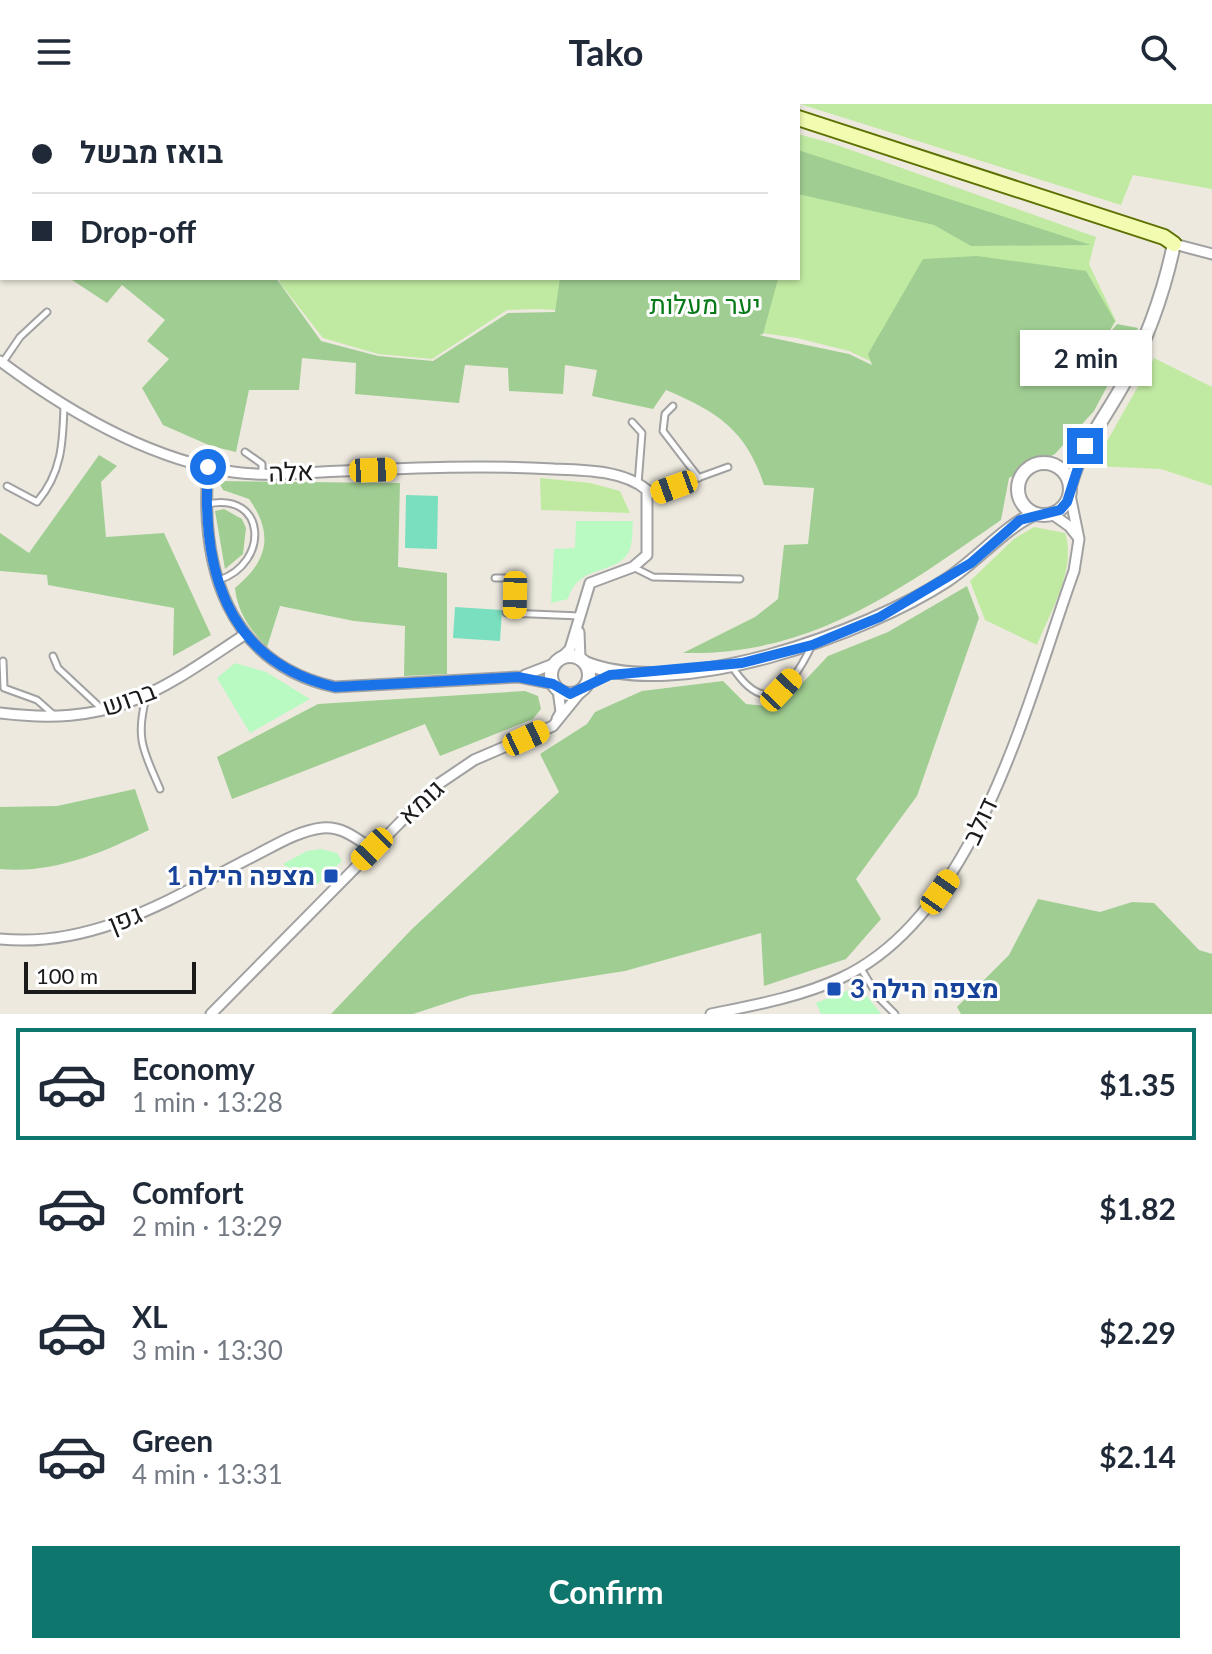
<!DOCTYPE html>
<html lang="en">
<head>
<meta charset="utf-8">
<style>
  body { margin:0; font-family:Lato,Heebo,sans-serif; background:#f6f6f7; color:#1f2937; height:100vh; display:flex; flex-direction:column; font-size:30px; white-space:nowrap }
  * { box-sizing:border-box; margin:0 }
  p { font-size:26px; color:#747a83 }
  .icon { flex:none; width:44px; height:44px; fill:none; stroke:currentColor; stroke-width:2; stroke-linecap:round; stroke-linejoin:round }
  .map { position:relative; height:910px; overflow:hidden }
  .sheet { display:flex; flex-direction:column; background:#fff; flex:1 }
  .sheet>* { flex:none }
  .banner { position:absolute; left:0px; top:0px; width:800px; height:176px; box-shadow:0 2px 6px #0004; display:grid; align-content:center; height:176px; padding:0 32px; background:#fff }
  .scale { position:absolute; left:24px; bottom:20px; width:172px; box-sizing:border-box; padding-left:8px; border:4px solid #1a1a1a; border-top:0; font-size:22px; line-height:28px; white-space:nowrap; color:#1a1a1a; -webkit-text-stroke:6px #fff; paint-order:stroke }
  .end { position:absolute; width:36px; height:36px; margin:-18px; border:10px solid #1a73e8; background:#fff; box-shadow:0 0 0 4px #fff }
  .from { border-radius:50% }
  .bubble { position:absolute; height:56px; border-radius:0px; background:#fff; box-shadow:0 2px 6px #0004; font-size:26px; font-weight:700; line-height:56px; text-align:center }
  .car { position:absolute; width:24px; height:48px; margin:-24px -12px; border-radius:10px; box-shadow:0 0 6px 2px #0007; background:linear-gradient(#f5c518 24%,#345 0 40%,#f5c518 0 76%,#345 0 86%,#f5c518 0) }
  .banner b { display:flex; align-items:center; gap:28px; height:76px; font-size:30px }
  .banner b+b { border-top:2px solid #e0e1e3 }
  .banner i { width:20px; height:20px; background:#1f2937 }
  ul { padding:14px 0 0; list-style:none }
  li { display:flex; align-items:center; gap:24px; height:112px; margin:0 16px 12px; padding:0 16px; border:4px solid transparent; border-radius:0px }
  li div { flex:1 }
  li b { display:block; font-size:30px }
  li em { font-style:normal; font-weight:700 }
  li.on { border-color:#0f766e }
  li>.icon { width:72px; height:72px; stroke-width:1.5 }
  .cta { display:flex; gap:16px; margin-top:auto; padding:16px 32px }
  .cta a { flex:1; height:92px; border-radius:0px; background:#0f766e; color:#fff; font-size:32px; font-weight:700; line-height:92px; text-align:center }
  header { display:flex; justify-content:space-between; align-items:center; height:104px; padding:0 32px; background:#fff; font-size:36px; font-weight:700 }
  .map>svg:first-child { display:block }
</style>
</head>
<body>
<header><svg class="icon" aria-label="menu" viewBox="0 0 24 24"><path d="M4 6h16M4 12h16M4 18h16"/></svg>Tako<svg class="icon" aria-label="search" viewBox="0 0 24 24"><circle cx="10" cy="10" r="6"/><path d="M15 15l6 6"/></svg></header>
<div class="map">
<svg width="1212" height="910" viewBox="0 0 1212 910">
  <rect width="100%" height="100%" fill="#ede9df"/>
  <g fill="#c0eaa2">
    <path d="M0,0H287L297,2H2L0,122Z"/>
    <path d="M800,0H1212V85L1133,71L1121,101Z"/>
    <path d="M798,30L834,40L1096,133L1089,160L1116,217L1070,285L893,268L849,247L797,234L639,211L538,205L507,206L432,255L378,250L323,234L280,179L279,174H798Z"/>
    <path d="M1154,254L1212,283V382L1161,365L1093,362Z"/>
    <path d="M540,374L590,379L620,387L630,409L541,406Z"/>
    <path d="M1034,423L1065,429C1077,465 1050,508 1037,541L985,516L970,477L1014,435Z"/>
  </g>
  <g fill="#a0ce92">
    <path d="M798,46L1091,141L971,142L934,121L798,90Z"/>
    <path d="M977,152L1086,167L1115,217L1107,232L1117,220L1138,224L1094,307L1055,350L1009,374L1001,416C900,486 812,552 683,549L755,513L778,495L784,441L808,440L814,384L764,381C746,326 718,308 666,286L653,305L592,292L597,266L565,261L563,290L509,287L508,264L465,261L459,299L355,290L356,259L302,254L299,286H249L236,348L211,342L163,321L142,284L169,255L147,237L165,216L122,181L107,199L69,174H276L321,237L378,252L433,257L508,209L555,208L560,174H775L778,175L763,230L759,231L849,250L872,261L868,250L923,155Z"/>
    <path d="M99,351L117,362L101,378L106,433L164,429L211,531L173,552L174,504L48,481L47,471L0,467V429L29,449Z"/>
    <path d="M218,377L400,379L398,463L447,469V570L404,572L405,522L354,517L280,502L267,543C250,526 237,507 235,484C268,457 274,430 249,395L223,386Z"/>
    <path d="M224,405L242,415L246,424L243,450L225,465L215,407Z"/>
    <path d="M967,482L979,514L917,692L856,775L881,815L846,855L764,882L761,829L625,867L471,891L413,910H331L412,825L559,688L540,650L587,620L595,608L642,587L723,577L746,600L768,602L793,589L828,552L888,528Z"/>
    <path d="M525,587L538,592L541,605L533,615L440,652L425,620L232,695L217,653L318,600Z"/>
    <path d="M135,685L149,726C102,749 53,770 0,765V703L57,702Z"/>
    <path d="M1038,795L1100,808L1132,798L1154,799L1199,846L1212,850V910H961L957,903L1009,851Z"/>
  </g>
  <g fill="#b9fac2">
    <path d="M576,417H633C632,427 633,441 628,449C614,472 579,459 568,495L551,499L554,445L575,444Z"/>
    <path d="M235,559L266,568L310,595L250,629L217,574Z"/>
    <path d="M321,745L337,749L342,757L312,785L283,760L307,747Z"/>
    <path d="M859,882L881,910H821L816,899Z"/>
  </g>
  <g fill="#79dfbf">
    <path d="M406,391L438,392L437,445L405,444Z"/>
    <path d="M455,503L502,506L500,537L453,534Z"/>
  </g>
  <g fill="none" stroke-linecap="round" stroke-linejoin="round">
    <g stroke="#a1a1a1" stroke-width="9">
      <g id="service">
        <path d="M3,258L20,233L47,208"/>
        <path d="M673,302L665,310L663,327L699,374"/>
        <path d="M632,318L642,329L638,380"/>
        <path d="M245,348L262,360V370"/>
        <path d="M7,382L37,398C62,369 63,338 64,301"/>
        <path d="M648,392L728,363"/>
        <path d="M207,400C267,387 270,459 219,476"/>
        <path d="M633,463L653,473L740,475"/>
        <path d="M495,474H515L514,509"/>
        <path d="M506,509L580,512"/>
        <path d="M53,552L58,564L103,606"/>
        <path d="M3,557L4,584L37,596L54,611"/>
        <path d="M731,561C766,616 791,585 812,541"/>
        <path d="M146,594C135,635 144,648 160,685"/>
        <path d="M860,863L879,894L895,910"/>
      </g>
    </g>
    <g stroke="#a1a1a1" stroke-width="13">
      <g id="minor">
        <path d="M1174,140L1212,150"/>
        <path d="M0,257C68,308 149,355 233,368C268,373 307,368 342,367C413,364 483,361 554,365C584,366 623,366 647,386V451L633,463L590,479L570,545L561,554"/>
        <path d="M208,363C200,463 227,559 335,583L518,573L553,580"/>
        <path d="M1052,410L1069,422L1077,432"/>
        <path d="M579,528L580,555"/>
        <path d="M525,571L556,559"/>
        <path d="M0,609C112,623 156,590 244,531"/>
        <path d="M557,615L561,608L558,586"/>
        <path d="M0,835C93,844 169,796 248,755C271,744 296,727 322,724C342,722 356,734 372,745"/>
        <path d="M211,910L437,681L474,656L553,622L583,585"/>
        <path d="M711,910C755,901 800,893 841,874C977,811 1027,597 1074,467L1079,435L1070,391"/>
      </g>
    </g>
    <g stroke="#a1a1a1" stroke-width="16">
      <g id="tertiary">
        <circle cx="1044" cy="385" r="26"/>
        <path d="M1070,382C1080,344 1105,314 1124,279C1147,235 1164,188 1174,140"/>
        <circle cx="570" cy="571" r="19"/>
        <path d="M585,559C679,597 866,529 947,476C976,457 1005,423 1034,410"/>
      </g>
    </g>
    <g stroke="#5d7102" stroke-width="18">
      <g id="secondary">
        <path d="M632,0L716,2"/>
        <path d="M798,14L1164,133L1174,140"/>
      </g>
    </g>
    <use href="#service" stroke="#fff" stroke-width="5"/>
    <use href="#minor" stroke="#fff" stroke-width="9"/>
    <use href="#tertiary" stroke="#fff" stroke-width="12"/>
    <use href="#secondary" stroke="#f2fbaf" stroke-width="14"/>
  </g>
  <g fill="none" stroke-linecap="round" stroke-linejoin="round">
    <path stroke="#1a73e8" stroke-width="10" d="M208,363C201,464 226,558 335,583L518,573L553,580L570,590L610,571L742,559L812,541L880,513L971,459L1020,416L1060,406L1067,398L1085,342"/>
  </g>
  <g fill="#1a4fb4" stroke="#fff" stroke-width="3">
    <rect x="323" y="764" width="16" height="16" rx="4"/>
    <rect x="826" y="877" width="16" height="16" rx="4"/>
  </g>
  <g text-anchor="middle" stroke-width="6" stroke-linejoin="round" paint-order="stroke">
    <g font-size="26" fill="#087919" stroke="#fff">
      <text x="705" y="210">יער מעלות</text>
    </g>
    <g font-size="26" fill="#1a1a1a" stroke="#fff">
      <text transform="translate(291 368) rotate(-2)" y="9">אלה</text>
      <text transform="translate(129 595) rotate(-20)" y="9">ברוש</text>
      <text transform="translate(421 698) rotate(-43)" y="9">גומא</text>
      <text transform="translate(980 717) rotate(-65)" y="9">דולב</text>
      <text transform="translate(125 815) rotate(-22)" y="9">גפן</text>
    </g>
    <g font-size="26" font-weight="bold" fill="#164399" stroke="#fff" text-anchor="end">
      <text x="315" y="781">מצפה הילה 1</text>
      <text x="850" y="894" text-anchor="start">מצפה הילה 3</text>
    </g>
  </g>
</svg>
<div class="scale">100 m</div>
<i class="end from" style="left:208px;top:363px"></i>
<i class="end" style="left:1085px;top:342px"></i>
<div class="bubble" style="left:1020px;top:226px;width:132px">2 min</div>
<i class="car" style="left:373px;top:366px;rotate:88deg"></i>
<i class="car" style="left:674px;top:383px;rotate:250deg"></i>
<i class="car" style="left:515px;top:491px;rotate:181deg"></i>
<i class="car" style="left:781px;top:586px;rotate:43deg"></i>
<i class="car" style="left:526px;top:634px;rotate:65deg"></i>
<i class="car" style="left:372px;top:745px;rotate:224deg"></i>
<i class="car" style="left:940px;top:788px;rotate:35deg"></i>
<div class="banner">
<b><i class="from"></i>בואז מבשל</b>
<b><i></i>Drop-off</b>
</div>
</div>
<section class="sheet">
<ul>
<li class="on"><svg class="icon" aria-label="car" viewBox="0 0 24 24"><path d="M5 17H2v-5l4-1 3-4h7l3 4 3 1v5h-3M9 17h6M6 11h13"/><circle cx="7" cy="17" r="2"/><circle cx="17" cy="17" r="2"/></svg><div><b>Economy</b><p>1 min · 13:28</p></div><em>$1.35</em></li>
<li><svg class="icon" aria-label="car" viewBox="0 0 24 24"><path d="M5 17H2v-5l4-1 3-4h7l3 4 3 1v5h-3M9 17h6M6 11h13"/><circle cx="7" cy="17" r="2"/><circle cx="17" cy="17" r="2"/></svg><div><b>Comfort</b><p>2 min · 13:29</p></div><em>$1.82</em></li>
<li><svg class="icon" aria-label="car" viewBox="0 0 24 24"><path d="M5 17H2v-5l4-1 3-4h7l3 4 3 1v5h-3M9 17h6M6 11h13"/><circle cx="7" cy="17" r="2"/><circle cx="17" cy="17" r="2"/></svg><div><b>XL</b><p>3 min · 13:30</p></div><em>$2.29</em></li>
<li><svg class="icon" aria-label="car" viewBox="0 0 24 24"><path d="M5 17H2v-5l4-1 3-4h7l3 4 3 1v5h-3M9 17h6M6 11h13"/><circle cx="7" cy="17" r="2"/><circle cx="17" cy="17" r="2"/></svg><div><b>Green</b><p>4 min · 13:31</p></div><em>$2.14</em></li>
</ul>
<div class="cta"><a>Confirm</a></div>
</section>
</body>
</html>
